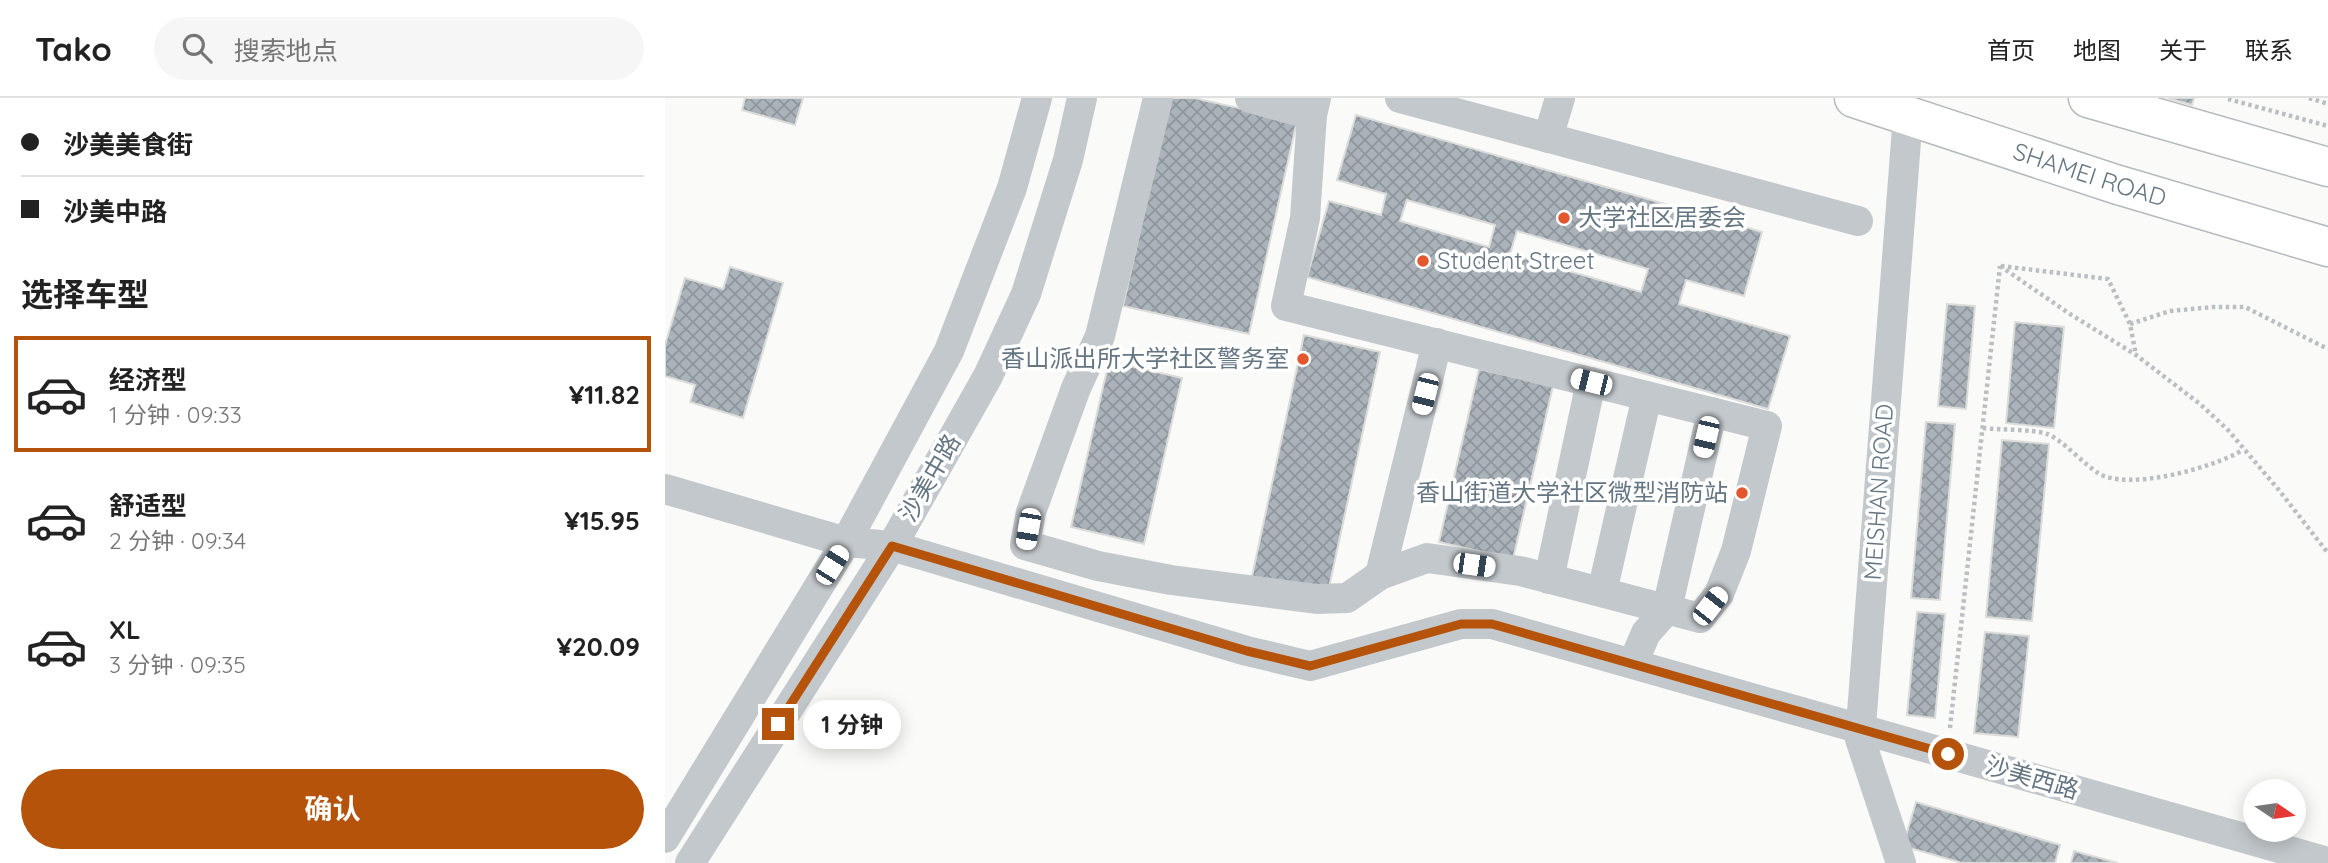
<!DOCTYPE html>
<html lang="zh">
<head>
<meta charset="utf-8">
<style>
  body { margin:0; font-family:Quicksand,"Noto Sans SC",sans-serif; background:#f6f6f6; color:#222; height:100vh; display:flex; flex-direction:column; font-size:26px; white-space:nowrap }
  * { box-sizing:border-box; margin:0 }
  p { font-size:23px; color:#767676 }
  .icon { flex:none; width:38px; height:38px; fill:none; stroke:currentColor; stroke-width:2; stroke-linecap:round; stroke-linejoin:round }
  .map { position:relative; flex:1; overflow:hidden }
  .sheet { display:flex; flex-direction:column; background:#fff; width:665px }
  .sheet>* { flex:none }
  .banner { display:grid; align-content:center; height:154px; padding:0 21px; background:#fff }
  .needle { width:46px; rotate:103deg }
  .controls { position:absolute; left:1578px; top:681px; display:grid; gap:14px }
  .controls a { display:grid; place-items:center; width:63px; height:63px; border-radius:50%; background:#fff; box-shadow:0 4px 18px #0003; font-size:35px }
  .end { position:absolute; width:32px; height:32px; margin:-16px; border:9px solid #b45309; background:#fff; box-shadow:0 0 0 4px #fff }
  .from { border-radius:50% }
  .bubble { position:absolute; height:49px; border-radius:24px; background:#fff; box-shadow:0 4px 18px #0003; font-size:23px; font-weight:700; line-height:49px; text-align:center }
  .car { position:absolute; width:21px; height:42px; margin:-21px -10px; border-radius:9px; box-shadow:0 0 5px 2px #0007; background:linear-gradient(#fff 24%,#345 0 40%,#fff 0 76%,#345 0 86%,#fff 0) }
  .banner b { display:flex; align-items:center; gap:24px; height:66px; font-size:26px }
  .banner b+b { border-top:2px solid #e0e0e0 }
  .banner i { width:18px; height:18px; background:#222 }
  ul { padding:0; list-style:none }
  li { display:flex; align-items:center; gap:21px; height:116px; margin:0 14px 10px; padding:0 7px; border:4px solid transparent; border-radius:0px }
  li div { flex:1 }
  li b { display:block; font-size:26px }
  li em { font-style:normal; font-weight:700 }
  li.active { border-color:#b45309 }
  li>.icon { width:63px; height:63px; stroke-width:1.5 }
  h2 { padding:0 21px; font-size:32px; line-height:84px }
  .primary-button { display:flex; gap:14px; margin-top:auto; padding:14px 21px }
  .primary-button a { flex:1; height:80px; border-radius:42px; background:#b45309; color:#fff; font-size:28px; font-weight:700; line-height:80px; text-align:center }
  header { display:flex; align-items:center; gap:42px; box-sizing:border-box; height:98px; padding:0 35px; background:#fff; border-bottom:2px solid #e0e0e0 }
  header strong { font-size:33px }
  nav { display:flex; gap:38px; margin-inline-start:auto; font-size:24px }
  .search { width:490px; height:63px; background:#f6f6f6; display:flex; align-items:center; gap:18px; box-sizing:border-box; padding:0 24px; border-radius:38px; color:#767676; font-size:26px }
  main { display:flex; flex:1; min-height:0 }
  .map>svg:first-child { display:block }
</style>
</head>
<body>
<header>
<strong>Tako</strong>
<div class="search"><svg class="icon" aria-label="search" viewBox="0 0 24 24"><circle cx="10" cy="10" r="6"/><path d="M15 15l6 6"/></svg>搜索地点</div>
<nav><a>首页</a><a>地图</a><a>关于</a><a>联系</a></nav>
</header>
<main>
<section class="sheet">
<div class="banner">
<b><i class="from"></i>沙美美食街</b>
<b><i></i>沙美中路</b>
</div>
<h2>选择车型</h2>
<ul>
<li class="active"><svg class="icon" aria-label="car" viewBox="0 0 24 24"><path d="M5 17H2v-5l4-1 3-4h7l3 4 3 1v5h-3M9 17h6M6 11h13"/><circle cx="7" cy="17" r="2"/><circle cx="17" cy="17" r="2"/></svg><div><b>经济型</b><p>1 分钟 · 09:33</p></div><em>¥11.82</em></li>
<li><svg class="icon" aria-label="car" viewBox="0 0 24 24"><path d="M5 17H2v-5l4-1 3-4h7l3 4 3 1v5h-3M9 17h6M6 11h13"/><circle cx="7" cy="17" r="2"/><circle cx="17" cy="17" r="2"/></svg><div><b>舒适型</b><p>2 分钟 · 09:34</p></div><em>¥15.95</em></li>
<li><svg class="icon" aria-label="car" viewBox="0 0 24 24"><path d="M5 17H2v-5l4-1 3-4h7l3 4 3 1v5h-3M9 17h6M6 11h13"/><circle cx="7" cy="17" r="2"/><circle cx="17" cy="17" r="2"/></svg><div><b>XL</b><p>3 分钟 · 09:35</p></div><em>¥20.09</em></li>
</ul>
<div class="primary-button"><a>确认</a></div>
</section>
<div class="map">
<svg width="1663" height="765" viewBox="0 0 1663 765">
  <defs>
    <pattern id="building-cross-hatch" width="8" height="8" patternUnits="userSpaceOnUse" patternTransform="scale(1.75)"><rect width="8" height="8" fill="#aab3b9"/><path d="M0 0l8 8M0 8l8-8" fill="none" stroke="#8e969c"/></pattern>
  </defs>
  <rect width="100%" height="100%" fill="#fafaf8"/>
  <g fill="url(#building-cross-hatch)" stroke="#dcdcda" stroke-width="2" fill-rule="evenodd">
    <path d="M80,0H138L130,27L77,12Z"/>
    <path d="M505,0H529L632,23L584,236L458,208Z"/>
    <path d="M1503,0H1529L1527,7Z"/>
    <path d="M691,17L1097,134L1079,198L1021,182L1014,206L1125,238L1103,311L642,179L664,103L716,117L721,96L672,82ZM742,102L830,127L824,149L735,123ZM852,133L983,171L976,194L845,156Z"/>
    <path d="M65,169L118,185L78,320L25,304L30,287L0,278V247L20,180L58,191Z"/>
    <path d="M1282,206L1310,208L1301,311L1273,308Z"/>
    <path d="M1350,224L1399,229L1389,330L1341,325Z"/>
    <path d="M639,237L715,254L662,499L586,483Z"/>
    <path d="M444,263L517,280L479,446L406,429Z"/>
    <path d="M814,271L888,288L848,461L774,444Z"/>
    <path d="M1261,324L1290,326L1275,502L1246,500Z"/>
    <path d="M1337,342L1384,346L1367,523L1321,519Z"/>
    <path d="M1252,514L1280,516L1270,620L1242,617Z"/>
    <path d="M1320,534L1364,538L1353,639L1309,635Z"/>
    <path d="M1251,704L1395,747L1390,765H1297L1238,748Z"/>
    <path d="M1409,753L1453,765H1406Z"/>
  </g>
  <g fill="none" stroke-linecap="round" stroke-linejoin="round">
    <g stroke="#b5babe" stroke-width="41">
      <g id="major">
        <path id="s1" d="M1189,0L1450,86L1663,149"/>
        <path d="M1423,0L1663,69"/>
      </g>
    </g>
    <g stroke="#bbbfc2" stroke-width="4.5" stroke-dasharray="3.5 3.5" stroke-linecap="butt">
      <path d="M1644,0L1663,6"/>
      <path d="M1563,1L1663,28"/>
      <path d="M1335,168L1405,216L1471,257L1535,306L1563,332L1613,391L1663,455"/>
      <path d="M1336,168L1443,181L1465,226L1471,257"/>
      <path d="M1465,226L1505,213L1548,209H1580L1663,251"/>
      <path d="M1318,330C1334,332 1368,331 1382,336C1395,340 1420,367 1433,375C1463,394 1550,369 1578,352"/>
      <path d="M1285,630L1335,168"/>
    </g>
    <g stroke="#c3c8cc" stroke-width="30">
      <path d="M493,0L435,238L411,290L366,414L360,447L433,468L506,482L652,501L682,500L715,477L762,460L855,473L1035,520L1054,496L1071,453L1102,328L621,208L640,120L647,17L651,0"/>
      <path d="M585,0L647,17"/>
      <path d="M735,0L1193,123"/>
      <path d="M883,40L895,0"/>
      <path d="M0,391L181,444L227,448L582,553L645,568L796,526H827L1663,764"/>
      <path d="M715,477L772,245"/>
      <path d="M884,481L926,284"/>
      <path d="M937,494L982,298"/>
      <path d="M968,565L981,535L1002,511L1047,314"/>
      <path d="M0,740L181,444L284,253L347,90L372,0"/>
      <path d="M25,765L227,448L323,278L361,196L403,62L417,0"/>
      <path d="M1236,765L1195,641L1243,17"/>
    </g>
    <use href="#major" stroke="#fff" stroke-width="38"/>
  </g>
  <g fill="none" stroke-linecap="round" stroke-linejoin="round">
    <path stroke="#b45309" stroke-width="9" d="M113,626L227,448L582,553L645,568L796,526H827L1283,656"/>
  </g>
  <g fill="#e4572e" stroke="#fff" stroke-width="2.5">
    <circle cx="899" cy="120" r="7"/>
    <circle cx="758" cy="163" r="7"/>
    <circle cx="638" cy="261" r="7"/>
    <circle cx="1077" cy="395" r="7"/>
  </g>
  <g text-anchor="middle" stroke-width="7" stroke-linejoin="round" paint-order="stroke">
    <g font-size="24" fill="#657683" stroke="#fff">
      <text dy="8" stroke="none"><textPath href="#s1" startOffset="248">SHAMEI ROAD</textPath></text>
      <text transform="translate(265 380) rotate(-60)" y="8">沙美中路</text>
      <text transform="translate(1214 394) rotate(-86)" y="8">MEISHAN ROAD</text>
      <text transform="translate(1367 680) rotate(16)" y="8">沙美西路</text>
    </g>
    <g font-size="24" fill="#657683" stroke="#fff" text-anchor="start">
      <text x="913" y="128">大学社区居委会</text>
      <text x="772" y="171">Student Street</text>
      <text x="624" y="269" text-anchor="end">香山派出所大学社区警务室</text>
      <text x="1063" y="403" text-anchor="end">香山街道大学社区微型消防站</text>
    </g>
  </g>
</svg>
<div class="controls">
<a><svg class="needle" viewBox="-14 -14 28 28"><path d="M0-13l5 13h-10z" fill="#e53935"/><path d="M0 13l5-13h-10z" fill="#767676"/></svg></a>
</div>
<i class="end from" style="left:1283px;top:656px"></i>
<i class="end" style="left:113px;top:626px"></i>
<div class="bubble" style="left:138px;top:602px;width:98px">1 分钟</div>
<i class="car" style="left:926px;top:284px;rotate:284deg"></i>
<i class="car" style="left:760px;top:296px;rotate:194deg"></i>
<i class="car" style="left:1041px;top:339px;rotate:193deg"></i>
<i class="car" style="left:363px;top:431px;rotate:190deg"></i>
<i class="car" style="left:167px;top:467px;rotate:32deg"></i>
<i class="car" style="left:809px;top:467px;rotate:98deg"></i>
<i class="car" style="left:1045px;top:508px;rotate:38deg"></i>
</div>
</main>
</body>
</html>
